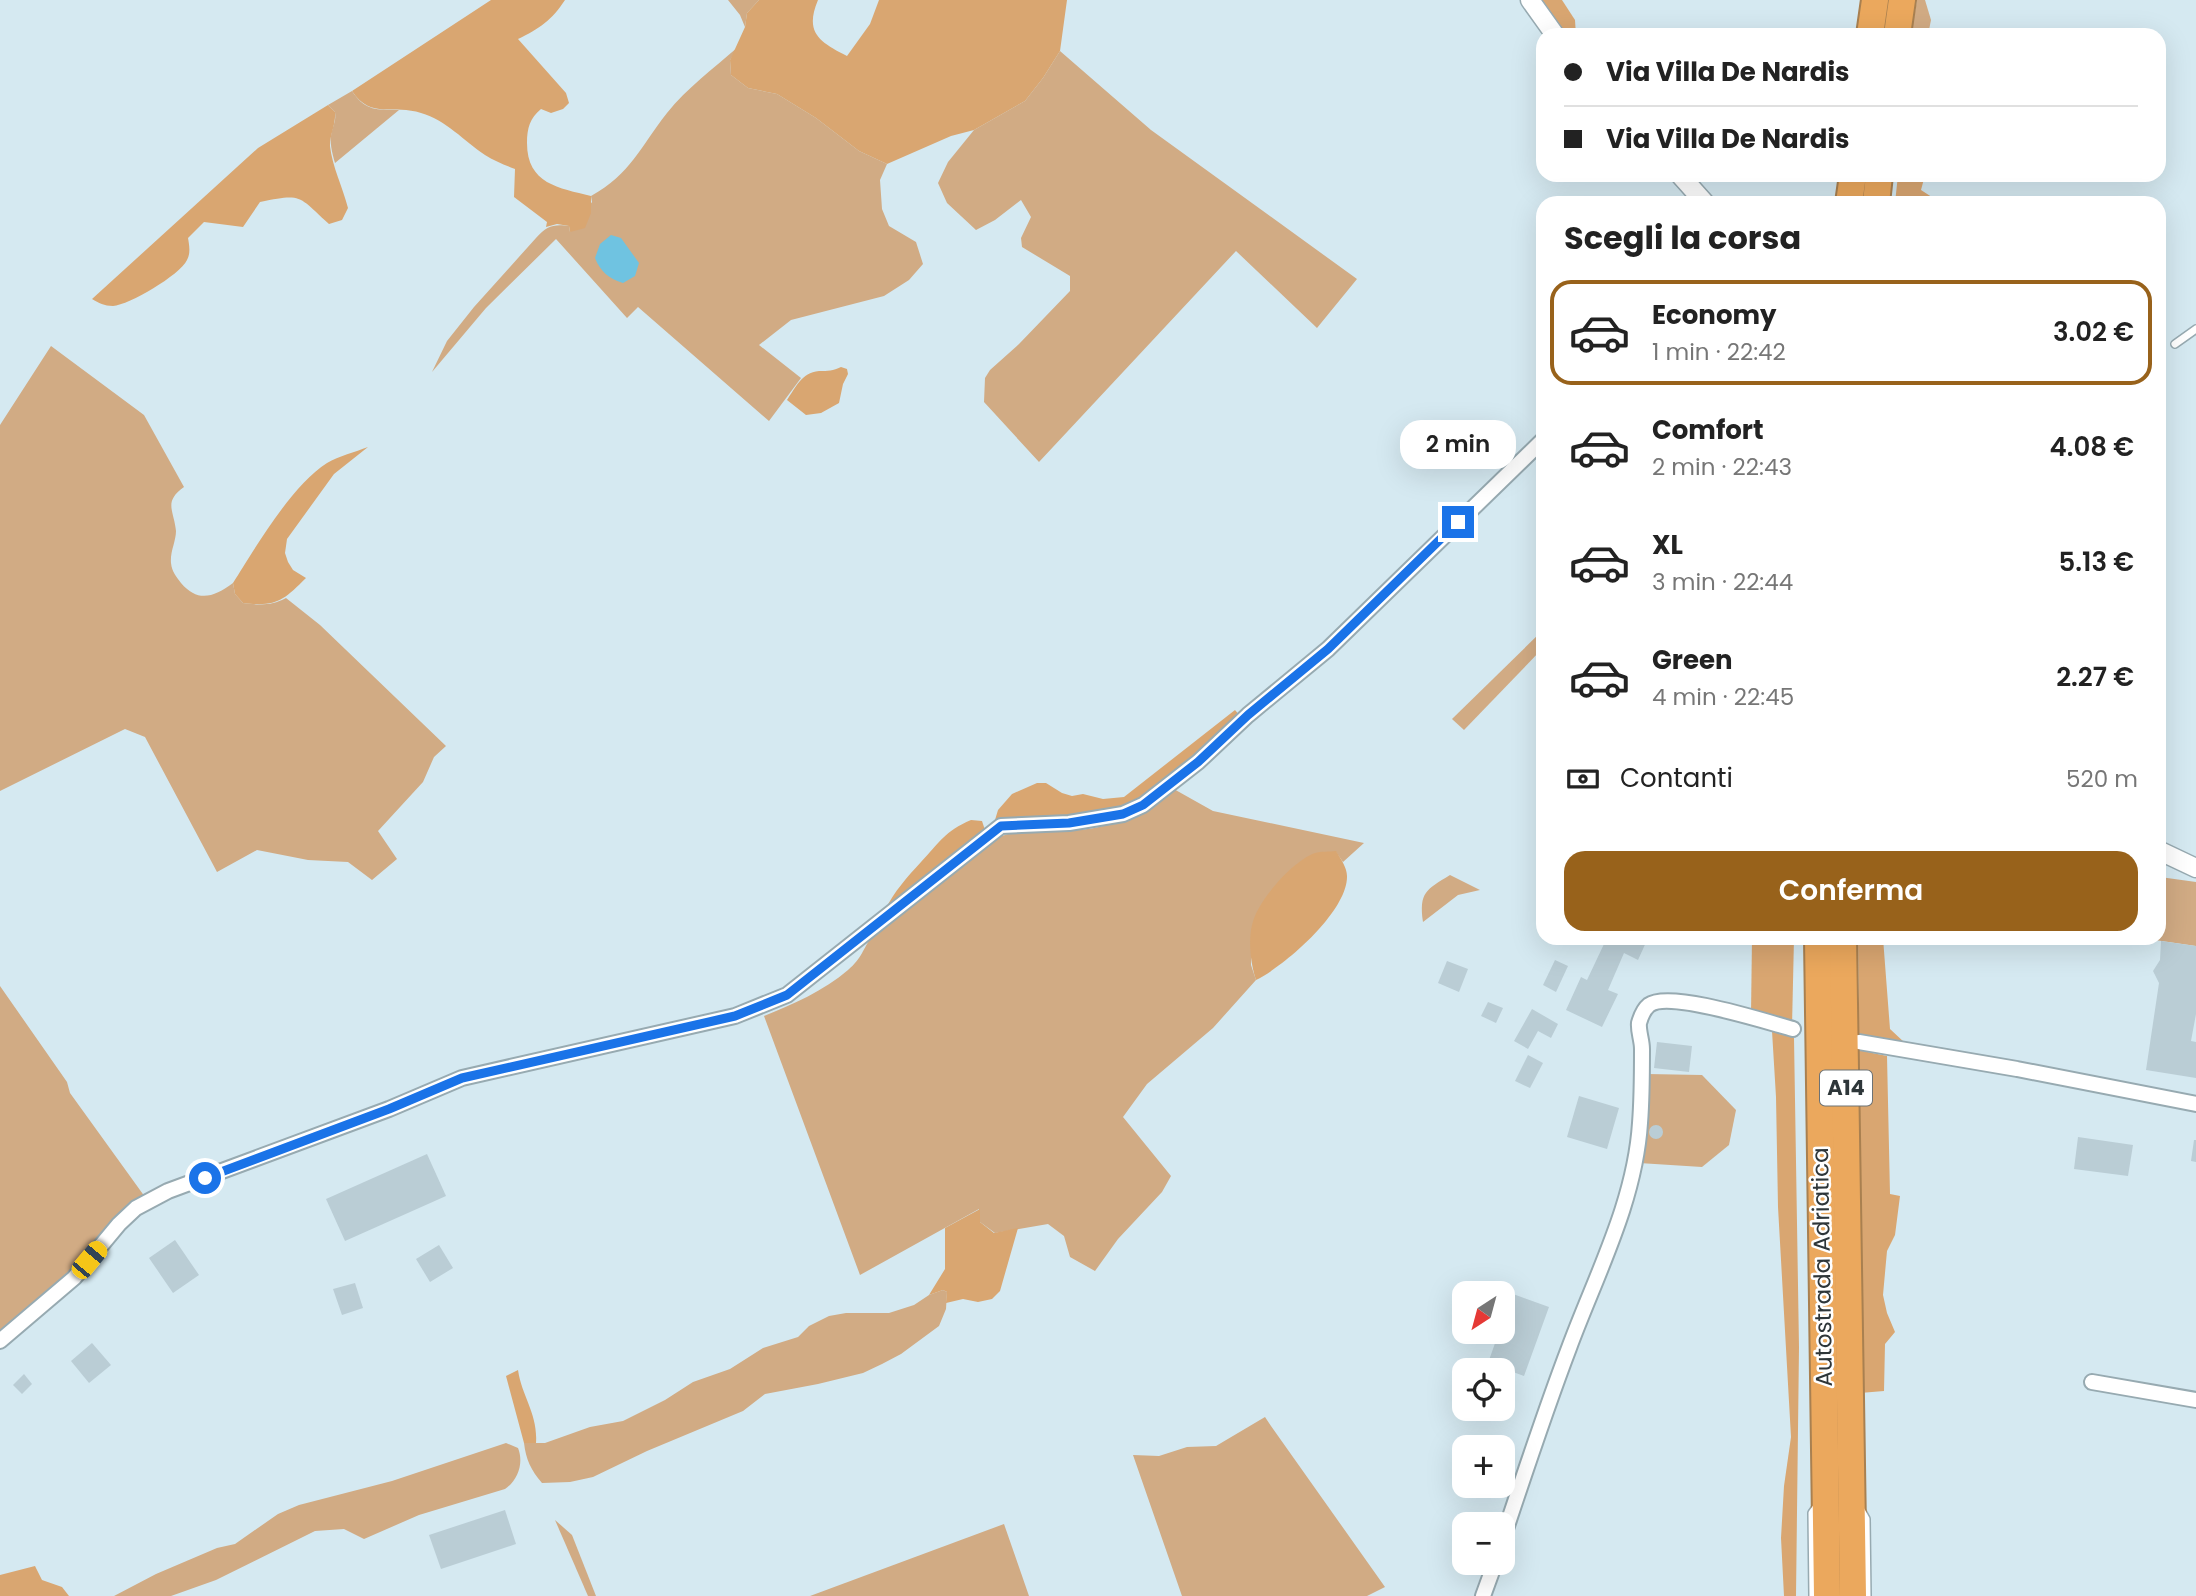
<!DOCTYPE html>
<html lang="it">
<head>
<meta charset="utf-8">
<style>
  body { margin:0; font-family:Poppins,sans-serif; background:#f6f6f6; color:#222; height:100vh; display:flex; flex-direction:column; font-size:26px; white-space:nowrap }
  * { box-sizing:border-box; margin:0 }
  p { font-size:23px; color:#767676 }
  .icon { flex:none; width:38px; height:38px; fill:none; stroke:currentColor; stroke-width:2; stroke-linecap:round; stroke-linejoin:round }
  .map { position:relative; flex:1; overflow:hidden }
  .details { position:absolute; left:1536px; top:196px; width:630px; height:749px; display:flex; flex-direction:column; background:#fff; border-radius:21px; box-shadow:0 7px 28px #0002 }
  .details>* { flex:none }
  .banner { position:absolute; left:1536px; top:28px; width:630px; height:154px; border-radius:21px; box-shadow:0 7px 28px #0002; display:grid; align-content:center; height:154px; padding:0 28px; background:#fff }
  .needle { width:46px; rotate:216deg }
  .fabs { position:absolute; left:1452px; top:1281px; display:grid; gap:14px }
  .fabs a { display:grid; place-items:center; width:63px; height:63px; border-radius:14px; background:#fff; box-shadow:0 7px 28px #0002; font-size:35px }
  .end { position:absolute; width:32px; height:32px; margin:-16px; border:9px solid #1a73e8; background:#fff; box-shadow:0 0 0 4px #fff }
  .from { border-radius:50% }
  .bubble { position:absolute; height:49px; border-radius:21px; background:#fff; box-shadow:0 7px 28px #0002; font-size:23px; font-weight:600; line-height:49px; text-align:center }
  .car { position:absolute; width:21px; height:42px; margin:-21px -10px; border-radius:9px; box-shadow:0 0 5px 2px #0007; background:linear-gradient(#f5c518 24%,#345 0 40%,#f5c518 0 76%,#345 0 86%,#f5c518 0) }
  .banner b { display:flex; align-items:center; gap:24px; height:66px; font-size:26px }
  .banner b+b { border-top:2px solid #e0e0e0 }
  .banner i { width:18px; height:18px; background:#222 }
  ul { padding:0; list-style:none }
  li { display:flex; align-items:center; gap:21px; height:105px; margin:0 14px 10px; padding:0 14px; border:4px solid transparent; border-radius:21px }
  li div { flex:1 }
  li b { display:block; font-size:26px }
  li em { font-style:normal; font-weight:600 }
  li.on { border-color:#98621b }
  li>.icon { width:63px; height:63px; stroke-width:1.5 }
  h2 { padding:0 28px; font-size:32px; line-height:84px }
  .pay { display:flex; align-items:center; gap:18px; height:77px; padding:0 28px; font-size:26px }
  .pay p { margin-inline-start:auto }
  .cta { display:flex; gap:14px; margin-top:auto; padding:14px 28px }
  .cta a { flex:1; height:80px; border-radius:21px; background:#98621b; color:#fff; font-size:28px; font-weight:600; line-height:80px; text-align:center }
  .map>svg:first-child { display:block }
</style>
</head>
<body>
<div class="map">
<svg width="2196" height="1596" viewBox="0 0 2196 1596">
  <rect width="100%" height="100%" fill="#d5e9f1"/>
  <g fill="#d1ab84">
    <path d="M728,0H759L747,13L745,27L740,15Z"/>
    <path d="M1917,0H1925L1931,20L1928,35H1911Z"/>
    <path d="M738,47L730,60L731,75L748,88L777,94L816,118L859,151L887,164L880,180L882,209L889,226L916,242L923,264L909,280L884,296L791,320L759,345L801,378L769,421L638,307L627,318L556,239L486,308L432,372L447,341L474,307L536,238C547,226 553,224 569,226L570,232L592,202L591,196C631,174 640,147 667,113C687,88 714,68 738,47Z"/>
    <path d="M1060,51L1151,130L1357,279L1317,328L1236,251L1039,462L984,402L985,378L990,370L1019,344L1070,291V276L1022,247L1021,238L1031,217L1021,200L995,220L976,230L947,203L938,183L948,162L974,130L1025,101L1043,78Z"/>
    <path d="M352,91C365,111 377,110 399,110L335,163C332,152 329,142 332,131C334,123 336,121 335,112L328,105Z"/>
    <path d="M51,346L144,415L184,487C163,502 174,510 176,531C176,541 170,552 171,563C172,572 176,576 181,583C198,603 214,597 233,583L235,594L243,603C260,605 271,606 286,598L320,625L446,746L434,757L423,782L378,831L397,859L372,880L348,862L308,860L257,850L217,872L145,737L125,729L0,791V425Z"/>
    <path d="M1543,630V648L1464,730L1452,719Z"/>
    <path d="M1172,788L1213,811L1364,843L1343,862L1336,852L1251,942V965L1256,980L1213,1028L1147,1084L1123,1117L1171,1176L1162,1192L1118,1239L1095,1271L1070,1257L1064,1236L1048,1224L995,1233L980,1222L979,1209L860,1275L764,1016C793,1004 824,991 848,970C862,958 863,949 872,936C880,926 895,917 905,909C935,884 964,856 998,838C1020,827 1048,831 1071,830C1112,830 1142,812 1172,788Z"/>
    <path d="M1450,875L1480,890L1458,895L1423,922C1419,892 1426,890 1450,875Z"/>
    <path d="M2160,877L2196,882V946L2148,939L2160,938Z"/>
    <path d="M0,986L67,1082L70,1093L145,1197L27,1314L0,1335Z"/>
    <path d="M1647,1074L1702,1075L1736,1110L1729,1145L1702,1167L1639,1163Z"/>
    <path d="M943,1290L947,1292L946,1309L939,1326L901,1354L882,1364L863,1373L818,1384L765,1394L743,1411L647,1451L593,1477L570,1482L542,1483C531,1470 526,1460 524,1443H545L590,1427L623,1421L665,1400L693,1382L730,1369L763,1348L798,1337L809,1326L829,1316L846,1313H889L914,1305L929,1295Z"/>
    <path d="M1265,1417L1271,1426L1385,1587L1367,1596H1182L1133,1455L1159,1456L1187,1447L1216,1446Z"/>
    <path d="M506,1443L518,1448C524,1463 518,1480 505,1489L419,1515L364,1539L344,1529L315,1531L216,1580L171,1596H114L156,1574L217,1548L235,1544L278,1514L299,1505L392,1481Z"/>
    <path d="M555,1520L572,1535L596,1596H588Z"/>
    <path d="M1004,1524L1029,1596H810Z"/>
  </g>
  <g fill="#d9a671">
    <path d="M491,0H565C552,20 539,29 518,39L566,93L569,103L563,109L551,113L541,109C530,118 527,128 527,143C527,184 559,188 591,196V213L585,228L570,232L569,226L557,224L546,227L547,222L514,197L515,169C505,165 494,161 485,155C464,141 446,120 421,113C394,104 371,120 352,91Z"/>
    <path d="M759,0H818C804,33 820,42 847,56L870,24L879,0H1067L1060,51L1043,78L1025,101L974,130L951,136L887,164L859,151L816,118L777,94L748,88L731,75L730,60L745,27L747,13Z"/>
    <path d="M1535,0H1562L1575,20L1576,35H1563Z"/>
    <path d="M328,105L335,112C336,124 330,134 330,146C332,166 343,188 348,208L342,220L329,224C298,196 303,193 260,202L243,227L204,222L188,238C189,244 191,253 187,260C180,275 129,305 113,306C104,306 99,303 92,299L258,148Z"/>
    <path d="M1898,175H1925L1921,190L1941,203H1895Z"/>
    <path d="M841,367L847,369L848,374L843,384L839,403L821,413L806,415L787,400C796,387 801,373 819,371C828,371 833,371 841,367Z"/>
    <path d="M368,447L334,474L287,539L285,553L288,562L293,570L306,578C283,601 276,607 243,603L235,594L233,583C255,548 292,485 327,463C339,456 355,452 368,447Z"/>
    <path d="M1235,710L1240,716L1146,797L1121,809L1078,816L995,820L998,810L1012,794L1037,783H1046L1062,793L1072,796L1083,794L1103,799L1124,797Z"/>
    <path d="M971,820L982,821L985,830L885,910C894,892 907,877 921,862C939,843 945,831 971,820Z"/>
    <path d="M1336,851C1341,859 1347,868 1347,876C1348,911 1285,966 1256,980C1250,962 1247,934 1255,916C1264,895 1293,861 1315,853C1321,851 1330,852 1336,851Z"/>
    <path d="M1752,938H1794L1792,1027L1751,1014Z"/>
    <path d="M1858,938H1883L1890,1029L1905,1043L1859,1035Z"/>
    <path d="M1772,1031L1794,1038L1799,1347L1796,1596H1784L1781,1538L1784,1486L1791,1437L1778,1207L1776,1097Z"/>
    <path d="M1858,1050L1887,1056L1890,1194L1900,1196L1895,1235L1887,1251L1883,1295L1887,1313L1895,1332L1885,1344L1884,1391L1860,1393Z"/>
    <path d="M980,1209V1222L994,1233L1018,1228L1000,1291L992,1299L978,1302L963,1299L946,1303L947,1292L943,1290L929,1295L945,1269V1228Z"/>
    <path d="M518,1370C522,1397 538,1414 536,1443H524L506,1376Z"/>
    <path d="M35,1566L42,1580L62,1587L69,1596H0V1575Z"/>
  </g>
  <path fill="#6fc3e1" d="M611,235L621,238L639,263L635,276L623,283C609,279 600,271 595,258L600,244Z"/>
  <g fill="#bacdd5">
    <path d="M1590,938H1648L1638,960L1624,953L1608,990L1618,994L1602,1027L1566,1010L1581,977L1587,980L1604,944Z"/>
    <path d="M2161,941L2196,946V1014L2191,1041L2196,1042V1078L2146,1070L2159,983L2153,971L2160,960Z"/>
    <path d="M1555,960L1568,966L1556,992L1543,985Z"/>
    <path d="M1447,961L1468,969L1459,992L1438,983Z"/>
    <path d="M1488,1002L1503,1008L1496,1023L1481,1016Z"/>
    <path d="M1532,1009L1558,1024L1551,1038L1538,1031L1528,1049L1514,1041Z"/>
    <path d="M1657,1042L1692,1046L1689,1072L1654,1068Z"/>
    <path d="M1528,1055L1543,1063L1530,1088L1515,1081Z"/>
    <path d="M1579,1096L1619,1108L1607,1149L1567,1137Z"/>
    <circle cx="1656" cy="1132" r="7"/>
    <path d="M2078,1137L2133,1145L2128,1176L2074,1169Z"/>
    <path d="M2194,1140H2196V1162L2191,1161Z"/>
    <path d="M427,1154L446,1196L345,1241L326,1199Z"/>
    <path d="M175,1240L199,1275L173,1293L149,1258Z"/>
    <path d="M439,1245L453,1268L430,1282L416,1259Z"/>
    <path d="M355,1283L363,1308L342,1315L333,1289Z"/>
    <path d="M1513,1294L1549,1307L1524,1376L1488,1363L1499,1332H1503V1321Z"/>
    <path d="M92,1343L111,1365L89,1383L71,1361Z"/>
    <path d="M24,1374L32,1384L22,1394L13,1385Z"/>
    <path d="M505,1510L516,1544L441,1569L429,1535Z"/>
  </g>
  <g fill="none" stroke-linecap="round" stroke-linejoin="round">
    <g stroke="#97aab1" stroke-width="10">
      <g id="service">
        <path d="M2175,344L2196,329"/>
        <path d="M1861,1510L1866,1519L1867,1596"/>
        <path d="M1813,1596L1812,1513L1817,1506"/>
      </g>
    </g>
    <g stroke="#97aab1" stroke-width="18">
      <g id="minor">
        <path d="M1859,1042L2017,1069L2196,1104"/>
        <path d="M0,1341L74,1278L119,1224L136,1208L168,1191L389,1109L462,1078L735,1016L787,995L1001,826L1069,823L1123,814L1143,805L1198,762L1248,715L1328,649L1544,439"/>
        <path d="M2092,1382L2196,1400"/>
        <path d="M1503,1538C1524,1475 1545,1411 1569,1348C1596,1275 1635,1202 1640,1123C1642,1098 1642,1073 1642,1049C1642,1040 1638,1031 1639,1023C1641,1016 1644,1009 1649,1005C1669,990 1767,1022 1793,1029"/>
        <path d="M1483,1596L1495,1563"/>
      </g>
    </g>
    <g stroke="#97aab1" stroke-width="21">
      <g id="tertiary">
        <path d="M1530,0L1555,35"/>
        <path d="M1680,175L1705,203"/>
        <path d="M2160,851L2196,868"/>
      </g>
    </g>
    <g stroke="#a98050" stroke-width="30">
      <g id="motorway">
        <path d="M1870,35L1875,0"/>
        <path d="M1897,35L1902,0"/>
        <path d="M1849,203L1853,175"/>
        <path d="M1876,203L1879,175"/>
        <path d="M1818,938L1827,1596"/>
        <path d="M1843,938L1853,1596"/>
      </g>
    </g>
    <use href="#service" stroke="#fff" stroke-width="7"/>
    <use href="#minor" stroke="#fff" stroke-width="14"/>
    <use href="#tertiary" stroke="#fff" stroke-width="18"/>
    <use href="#motorway" stroke="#eba85d" stroke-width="26"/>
  </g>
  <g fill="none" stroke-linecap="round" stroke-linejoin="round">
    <path stroke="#1a73e8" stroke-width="9" d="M205,1178L389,1109L462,1078L735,1016L787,995L1001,826L1069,823L1123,814L1143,805L1198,762L1248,715L1328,649L1458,522"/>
  </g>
  <g text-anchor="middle" stroke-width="5" stroke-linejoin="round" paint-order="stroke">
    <rect fill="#fff" stroke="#6d7274" stroke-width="2" x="1820" y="1070.5" width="52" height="35" rx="5"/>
    <g font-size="21" font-weight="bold" fill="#2e3639">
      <text x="1846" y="1095">A14</text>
    </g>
    <g font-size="23" fill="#2e3639" stroke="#fff">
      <text transform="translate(1822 1267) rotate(-91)" y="8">Autostrada Adriatica</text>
    </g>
  </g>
</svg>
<div class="fabs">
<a><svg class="needle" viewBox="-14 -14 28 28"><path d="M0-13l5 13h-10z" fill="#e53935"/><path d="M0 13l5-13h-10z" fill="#767676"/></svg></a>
<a><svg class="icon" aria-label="locate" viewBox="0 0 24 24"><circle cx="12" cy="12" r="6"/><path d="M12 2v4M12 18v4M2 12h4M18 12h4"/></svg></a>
<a>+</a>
<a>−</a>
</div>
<i class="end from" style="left:205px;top:1178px"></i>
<i class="end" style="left:1458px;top:522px"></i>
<div class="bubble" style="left:1400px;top:420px;width:116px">2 min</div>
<i class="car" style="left:89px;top:1260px;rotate:40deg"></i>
<div class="banner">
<b><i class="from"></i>Via Villa De Nardis</b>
<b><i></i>Via Villa De Nardis</b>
</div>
<section class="details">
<h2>Scegli la corsa</h2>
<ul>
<li class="on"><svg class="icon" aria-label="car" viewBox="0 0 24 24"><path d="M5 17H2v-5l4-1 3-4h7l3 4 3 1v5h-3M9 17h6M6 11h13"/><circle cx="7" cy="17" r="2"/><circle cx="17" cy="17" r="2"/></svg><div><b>Economy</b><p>1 min · 22:42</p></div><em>3.02 €</em></li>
<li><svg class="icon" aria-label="car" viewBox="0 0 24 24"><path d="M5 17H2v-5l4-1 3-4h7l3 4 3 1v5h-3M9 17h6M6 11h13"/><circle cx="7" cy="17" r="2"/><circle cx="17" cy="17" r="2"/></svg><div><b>Comfort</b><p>2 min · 22:43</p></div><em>4.08 €</em></li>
<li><svg class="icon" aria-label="car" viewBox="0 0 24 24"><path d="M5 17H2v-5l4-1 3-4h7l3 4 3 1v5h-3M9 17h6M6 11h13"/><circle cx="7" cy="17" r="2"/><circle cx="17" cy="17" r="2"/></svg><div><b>XL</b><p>3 min · 22:44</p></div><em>5.13 €</em></li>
<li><svg class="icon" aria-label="car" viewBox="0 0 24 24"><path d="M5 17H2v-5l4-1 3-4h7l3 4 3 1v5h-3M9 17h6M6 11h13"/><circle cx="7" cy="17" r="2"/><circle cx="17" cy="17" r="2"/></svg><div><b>Green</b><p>4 min · 22:45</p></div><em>2.27 €</em></li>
</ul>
<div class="pay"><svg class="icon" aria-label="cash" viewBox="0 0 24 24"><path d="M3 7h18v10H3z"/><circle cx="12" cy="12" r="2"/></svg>Contanti<p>520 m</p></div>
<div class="cta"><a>Conferma</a></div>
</section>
</div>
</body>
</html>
